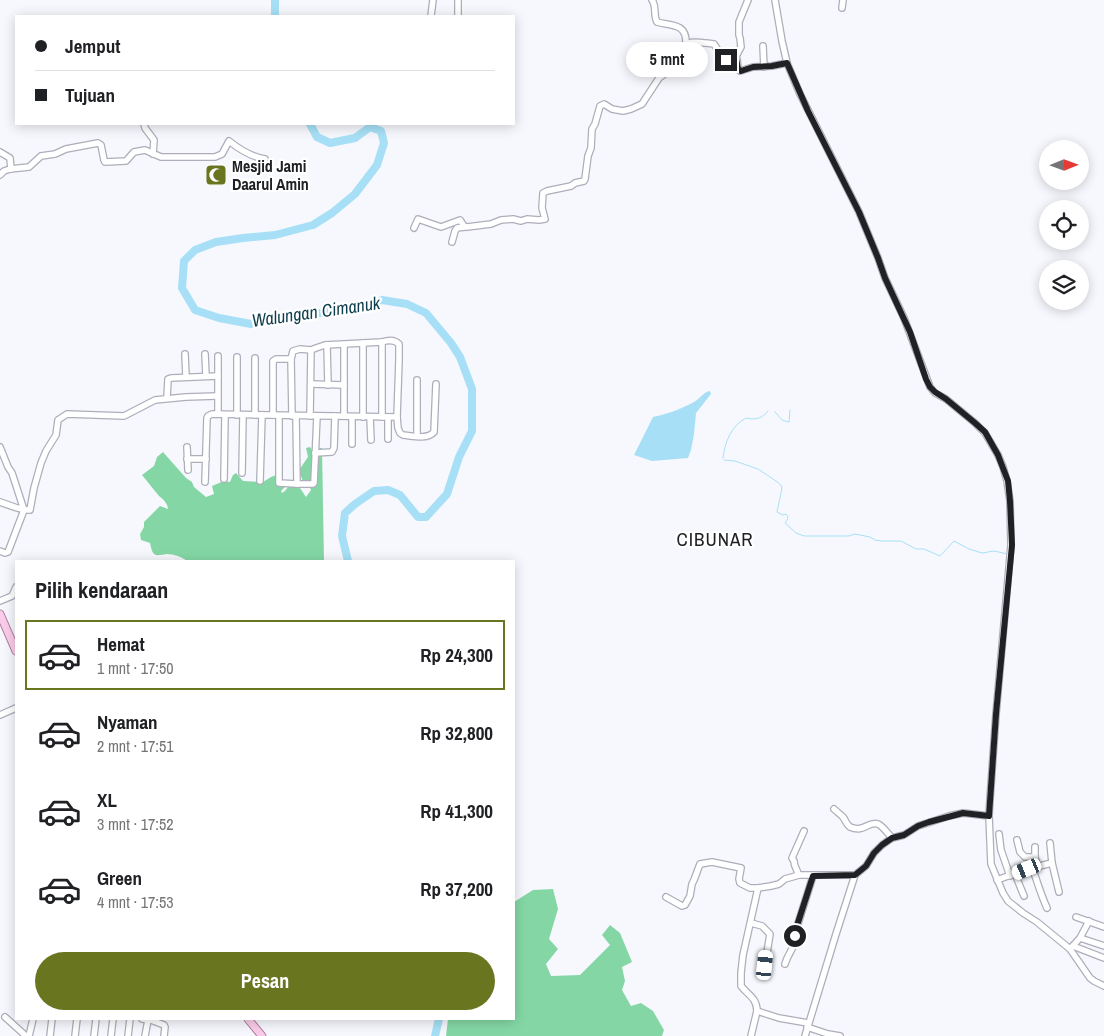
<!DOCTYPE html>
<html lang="id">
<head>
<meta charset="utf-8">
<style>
  body { margin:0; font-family:"Archivo Narrow",sans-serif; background:#f6f6f6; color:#202124; height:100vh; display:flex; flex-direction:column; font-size:19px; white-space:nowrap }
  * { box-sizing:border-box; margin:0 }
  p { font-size:16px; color:#757577 }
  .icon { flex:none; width:28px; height:28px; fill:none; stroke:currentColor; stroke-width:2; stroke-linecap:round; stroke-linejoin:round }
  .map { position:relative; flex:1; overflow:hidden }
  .side { position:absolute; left:15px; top:560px; width:500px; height:460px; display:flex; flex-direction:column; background:#fff; border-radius:0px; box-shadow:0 2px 12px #0003 }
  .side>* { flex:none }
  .banner { position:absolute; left:15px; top:15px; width:500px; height:110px; border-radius:0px; box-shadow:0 2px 12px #0003; display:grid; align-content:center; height:110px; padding:0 20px; background:#fff }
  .needle { width:32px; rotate:89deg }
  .buttons { position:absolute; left:1039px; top:140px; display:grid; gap:10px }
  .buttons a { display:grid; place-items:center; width:50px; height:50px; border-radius:50%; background:#fff; box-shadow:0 2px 12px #0003; font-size:25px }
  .end { position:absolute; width:22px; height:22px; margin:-11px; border:6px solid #202125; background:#fff; box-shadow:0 0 0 2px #fff }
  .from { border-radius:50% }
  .bubble { position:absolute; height:35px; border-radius:18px; background:#fff; box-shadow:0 2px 12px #0003; font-size:16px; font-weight:800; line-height:35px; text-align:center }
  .car { position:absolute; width:15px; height:30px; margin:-15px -8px; border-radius:6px; box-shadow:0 0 4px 1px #0007; background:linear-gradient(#fff 24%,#345 0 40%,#fff 0 76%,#345 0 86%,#fff 0) }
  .banner b { display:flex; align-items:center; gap:18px; height:48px; font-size:19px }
  .banner b+b { border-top:1px solid #e0e0e0 }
  .banner i { width:12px; height:12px; background:#202124 }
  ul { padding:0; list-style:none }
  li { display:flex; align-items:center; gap:15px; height:70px; margin:0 10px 8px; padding:0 10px; border:2px solid transparent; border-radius:0px }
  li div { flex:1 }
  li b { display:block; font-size:19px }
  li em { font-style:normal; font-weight:800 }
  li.on { border-color:#6a7520 }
  li>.icon { width:45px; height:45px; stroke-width:1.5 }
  h2 { padding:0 20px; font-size:22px; line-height:60px }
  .cta { display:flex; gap:10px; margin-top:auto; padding:10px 20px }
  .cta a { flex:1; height:58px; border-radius:30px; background:#6a7520; color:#fff; font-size:20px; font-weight:800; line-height:58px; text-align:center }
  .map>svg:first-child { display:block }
</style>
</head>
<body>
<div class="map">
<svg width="1104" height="1036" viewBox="0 0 1104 1036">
  <rect width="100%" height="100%" fill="#f7f8fd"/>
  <g fill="#84d7a5">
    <path d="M310,447L312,450L316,449L319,450L320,448H322L324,561H187C182,557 174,554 167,554C154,556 153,557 150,543L141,540L140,534L144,527V522L160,506L168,509C168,504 163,499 159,496L142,475L154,466L157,457L163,452L186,478L192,482L194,487L206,497L214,494L212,486L224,481L230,482L233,475L236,473L243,481L263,482L271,477L282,473V481L285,487L281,491L282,493L285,491L294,479L306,497L311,490L310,488L303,482L299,470L308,457L306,448Z"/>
    <path d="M553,889L558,909L549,939L558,949L546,964L551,976L580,975L610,945L602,935L610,925L620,933L632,962L622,967L625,981L622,990L631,1006L641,1003L653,1011L664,1030L662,1036H446L448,1019H514V902L533,890Z"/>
  </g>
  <path fill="#a7e0f6" d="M710,391L711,394L696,413L694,434L691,450L688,458L652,461L634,455L653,417C667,414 685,408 697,400C702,396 704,392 710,391Z"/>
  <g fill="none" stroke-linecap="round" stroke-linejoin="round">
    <g stroke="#a7e0f6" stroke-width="1">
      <path d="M775,412L782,420L788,422H789L790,410"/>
      <path d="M723,458C725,442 731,426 746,418C755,420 762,419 768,411"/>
      <path d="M724,460L735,461L758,469L776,481L781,485L782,488L777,512L783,515L786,514C789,517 788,519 785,523L796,533L804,536H849L855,534L870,537L875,540L882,541H901L916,549H924L940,556L954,541L969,549L982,553L994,551L1008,554"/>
    </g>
    <g stroke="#a7e0f6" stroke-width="8">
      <path d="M275,16V0"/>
      <path d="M310,124L317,137L330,143L355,138L370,127L381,131L384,143L377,165L355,194L332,213L313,225L275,235L243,238L216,242L195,250L184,261L182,288L195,310L219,318L251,324L351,308L382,300L407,304L426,313L451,343L460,357L472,389V431L459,457L447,494L426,517H418L400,495L388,490L374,491L355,504L345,513L342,536L348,561"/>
      <path d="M435,1036L439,1019"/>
    </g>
    <g stroke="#adaeba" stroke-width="8">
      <g id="minor">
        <path d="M458,0V16"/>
        <path d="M652,0C657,7 653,15 657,22C671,26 686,23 686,42"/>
        <path d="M775,0L782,41L787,63L800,94L859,212L878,258L885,278L904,318L930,387L935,393L946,399L975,423L985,433L998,455L1003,467L1007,481L1010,501L1011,545L996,714L990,799L989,816L991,864L1003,893L1008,901L1023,913L1037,922L1070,949L1090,978L1094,981L1104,986"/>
        <path d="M842,8L843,0"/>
        <path d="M431,16L433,0"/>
        <path d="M763,46L764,67"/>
        <path d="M735,58L741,47L740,38L739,35V22L748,0"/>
        <path d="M144,124L145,128L154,140L153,154"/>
        <path d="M0,152L10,158L11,169"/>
        <path d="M0,175L4,171L10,169L29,167L41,156L55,154L66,149L98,143L101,145L104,160L105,162L126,161L134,152L145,150L161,157H215L222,154L229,141C239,149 251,157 265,159"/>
        <path d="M414,228L418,219L441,227L460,220L464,226L467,227L491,224L501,220L513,219L521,221L527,219L539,220L545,219L542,208L543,193L547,191L571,186L575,183L584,181L585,179L588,156L591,148L592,129L595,124L600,106L604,104L612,109L623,111L631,109L642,104L659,78L675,66L677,61L681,56V47C689,39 704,43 714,44L724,59L728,60L734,58L737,59L738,69L740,71L753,67L772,66L787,63"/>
        <path d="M452,242L455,231L457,228L465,227"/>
        <path d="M327,345L328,385"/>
        <path d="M185,354L186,377"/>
        <path d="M205,354L206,376"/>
        <path d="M237,357V415"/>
        <path d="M417,380V436"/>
        <path d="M311,384L344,385"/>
        <path d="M167,398L168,379L171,378L218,376"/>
        <path d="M218,414V356"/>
        <path d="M255,415V358"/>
        <path d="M273,415V361L276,359H291"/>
        <path d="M279,416V483L297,484"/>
        <path d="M292,416L291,359L293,351L300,349L311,350"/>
        <path d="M296,416L297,484H313L314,483L317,416"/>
        <path d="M310,416L311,350L316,348L325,345L382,342C388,340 394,339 399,344V360L397,417L398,428L400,433L403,435C413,436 427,440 434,432L436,384"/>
        <path d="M344,416V345"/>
        <path d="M352,417V444"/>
        <path d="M363,417V343"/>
        <path d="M370,417L371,440"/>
        <path d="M382,417V342"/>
        <path d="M388,417V439"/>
        <path d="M0,447L8,467L12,473L24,510L8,552L5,553L0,551"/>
        <path d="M187,447L188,470"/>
        <path d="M315,453L332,452L334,448L335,416"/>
        <path d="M187,459H206"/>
        <path d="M242,473L243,415"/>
        <path d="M224,479L225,415"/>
        <path d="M260,481L262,415"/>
        <path d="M205,482L207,418L208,416L212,414L397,417"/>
        <path d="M0,502C10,505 21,511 30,510L34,488L41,463L46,451L56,435L58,420L67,414L124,416L155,400L186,397L217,396"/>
        <path d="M0,601L12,596L16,587"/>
        <path d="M0,715L16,708"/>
        <path d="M834,809C837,812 840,814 843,817C846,821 846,824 850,827C864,833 868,821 878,824C883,826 888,834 892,838"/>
        <path d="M999,834L1001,850L1010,876"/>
        <path d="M1017,840L1020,852L1025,857H1035L1037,866"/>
        <path d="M1050,843L1052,863L1059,892"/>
        <path d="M1035,847V857"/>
        <path d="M1032,867C1037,881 1041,895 1047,908"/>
        <path d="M1015,874L1024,896"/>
        <path d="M798,875C798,869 794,868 794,861L792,858L804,831"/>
        <path d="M997,880L1027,869L1052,863"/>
        <path d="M758,888L743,955L741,973V986C748,995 757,998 757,1011L779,1018L808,1023"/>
        <path d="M666,897L682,906L685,905L690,896L692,884L694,880L700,864L712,862L741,868L739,879L740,883L750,888H758L771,886L779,884L785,879L799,875H855L866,866L874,853L882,845L892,838L904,835L918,826L949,816L963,813L989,816"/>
        <path d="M1076,917L1104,927"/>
        <path d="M751,923L762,926L770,934L765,965"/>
        <path d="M1080,938L1104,946"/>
        <path d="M1073,946L1104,958"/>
        <path d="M1070,949L1080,938L1089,921"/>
        <path d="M785,964C789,950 797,947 795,933L813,876"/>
        <path d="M5,1017L26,1036"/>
        <path d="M142,1019L151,1020L164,1025L165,1027L164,1036"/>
        <path d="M807,1027L828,1034L840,1036"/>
        <path d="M29,1036L33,1019"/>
        <path d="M50,1036L52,1019"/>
        <path d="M75,1036L77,1019"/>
        <path d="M94,1036L96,1019"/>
        <path d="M111,1036L113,1019"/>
        <path d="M128,1036L130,1019"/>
        <path d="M145,1036L148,1020"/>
        <path d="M751,1036L757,1011"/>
        <path d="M805,1036L836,934L855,875"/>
      </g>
    </g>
    <g stroke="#ab7a9b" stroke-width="9">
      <g id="major">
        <path d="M0,614L16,651"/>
        <path d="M248,1019L262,1036"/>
      </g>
    </g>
    <use href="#minor" stroke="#fff" stroke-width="5.5"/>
    <use href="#major" stroke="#facce9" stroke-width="7"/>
  </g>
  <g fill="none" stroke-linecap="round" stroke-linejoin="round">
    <path stroke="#202125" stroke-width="6" d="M726,60L736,58L738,69L741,71L753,67L772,66L787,63L808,111L859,212L878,258L885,278L910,332L926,379L930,387L935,392L946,399L975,423L985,432L998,455L1008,481L1010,501L1012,545L996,714L989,816L963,813L929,822L918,826L904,835L892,838L882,845L874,853L866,866L855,875L813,876L795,932V936"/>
  </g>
  <defs>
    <g id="mosque-square" transform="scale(1.125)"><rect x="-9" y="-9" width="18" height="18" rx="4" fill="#6a7520" stroke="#fff"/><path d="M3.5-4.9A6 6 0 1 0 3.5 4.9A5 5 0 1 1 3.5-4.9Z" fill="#fff"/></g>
  </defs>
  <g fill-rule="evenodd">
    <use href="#mosque-square" x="216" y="175"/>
  </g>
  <g text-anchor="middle" stroke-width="4.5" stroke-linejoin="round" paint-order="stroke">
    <g font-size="16" font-weight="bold" fill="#202125" stroke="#fff" text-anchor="start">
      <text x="232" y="172">Mesjid Jami<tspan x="232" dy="18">Daarul Amin</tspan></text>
    </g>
    <g font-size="18" font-style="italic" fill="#0c3d4b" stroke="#fff">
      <text transform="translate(316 312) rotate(-8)" y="6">Walungan Cimanuk</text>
    </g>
    <g font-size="19" letter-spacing="1" fill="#202125" stroke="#fff">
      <text x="715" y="546">CIBUNAR</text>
    </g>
  </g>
</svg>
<div class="buttons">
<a><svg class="needle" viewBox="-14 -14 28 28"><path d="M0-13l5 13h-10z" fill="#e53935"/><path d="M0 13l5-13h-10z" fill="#757577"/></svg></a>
<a><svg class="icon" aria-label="locate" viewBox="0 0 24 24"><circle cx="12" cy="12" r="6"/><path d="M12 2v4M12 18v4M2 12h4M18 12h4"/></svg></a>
<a><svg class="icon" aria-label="layers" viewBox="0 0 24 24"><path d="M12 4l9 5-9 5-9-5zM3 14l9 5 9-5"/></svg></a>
</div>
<i class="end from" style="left:795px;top:936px"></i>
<i class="end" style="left:726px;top:60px"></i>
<div class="bubble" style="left:626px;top:42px;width:82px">5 mnt</div>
<i class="car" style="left:1027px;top:869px;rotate:248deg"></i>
<i class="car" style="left:765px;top:965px;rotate:6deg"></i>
<div class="banner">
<b><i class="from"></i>Jemput</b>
<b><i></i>Tujuan</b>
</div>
<section class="side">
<h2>Pilih kendaraan</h2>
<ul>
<li class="on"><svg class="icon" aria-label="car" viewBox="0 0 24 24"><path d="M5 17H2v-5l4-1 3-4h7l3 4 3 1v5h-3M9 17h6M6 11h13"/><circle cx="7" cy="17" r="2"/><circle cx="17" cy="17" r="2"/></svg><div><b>Hemat</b><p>1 mnt · 17:50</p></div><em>Rp 24,300</em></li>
<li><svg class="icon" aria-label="car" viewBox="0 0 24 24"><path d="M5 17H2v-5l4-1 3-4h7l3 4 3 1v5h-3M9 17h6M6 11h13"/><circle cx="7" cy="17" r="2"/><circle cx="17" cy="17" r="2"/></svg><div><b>Nyaman</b><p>2 mnt · 17:51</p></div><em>Rp 32,800</em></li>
<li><svg class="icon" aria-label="car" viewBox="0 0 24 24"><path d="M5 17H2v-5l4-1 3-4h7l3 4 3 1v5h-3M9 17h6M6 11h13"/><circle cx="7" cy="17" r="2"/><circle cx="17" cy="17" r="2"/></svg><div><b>XL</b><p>3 mnt · 17:52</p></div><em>Rp 41,300</em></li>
<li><svg class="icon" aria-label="car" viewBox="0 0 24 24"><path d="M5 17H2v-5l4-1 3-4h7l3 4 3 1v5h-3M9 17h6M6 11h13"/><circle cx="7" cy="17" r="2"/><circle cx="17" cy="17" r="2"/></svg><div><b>Green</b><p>4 mnt · 17:53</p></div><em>Rp 37,200</em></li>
</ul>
<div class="cta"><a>Pesan</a></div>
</section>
</div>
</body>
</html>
